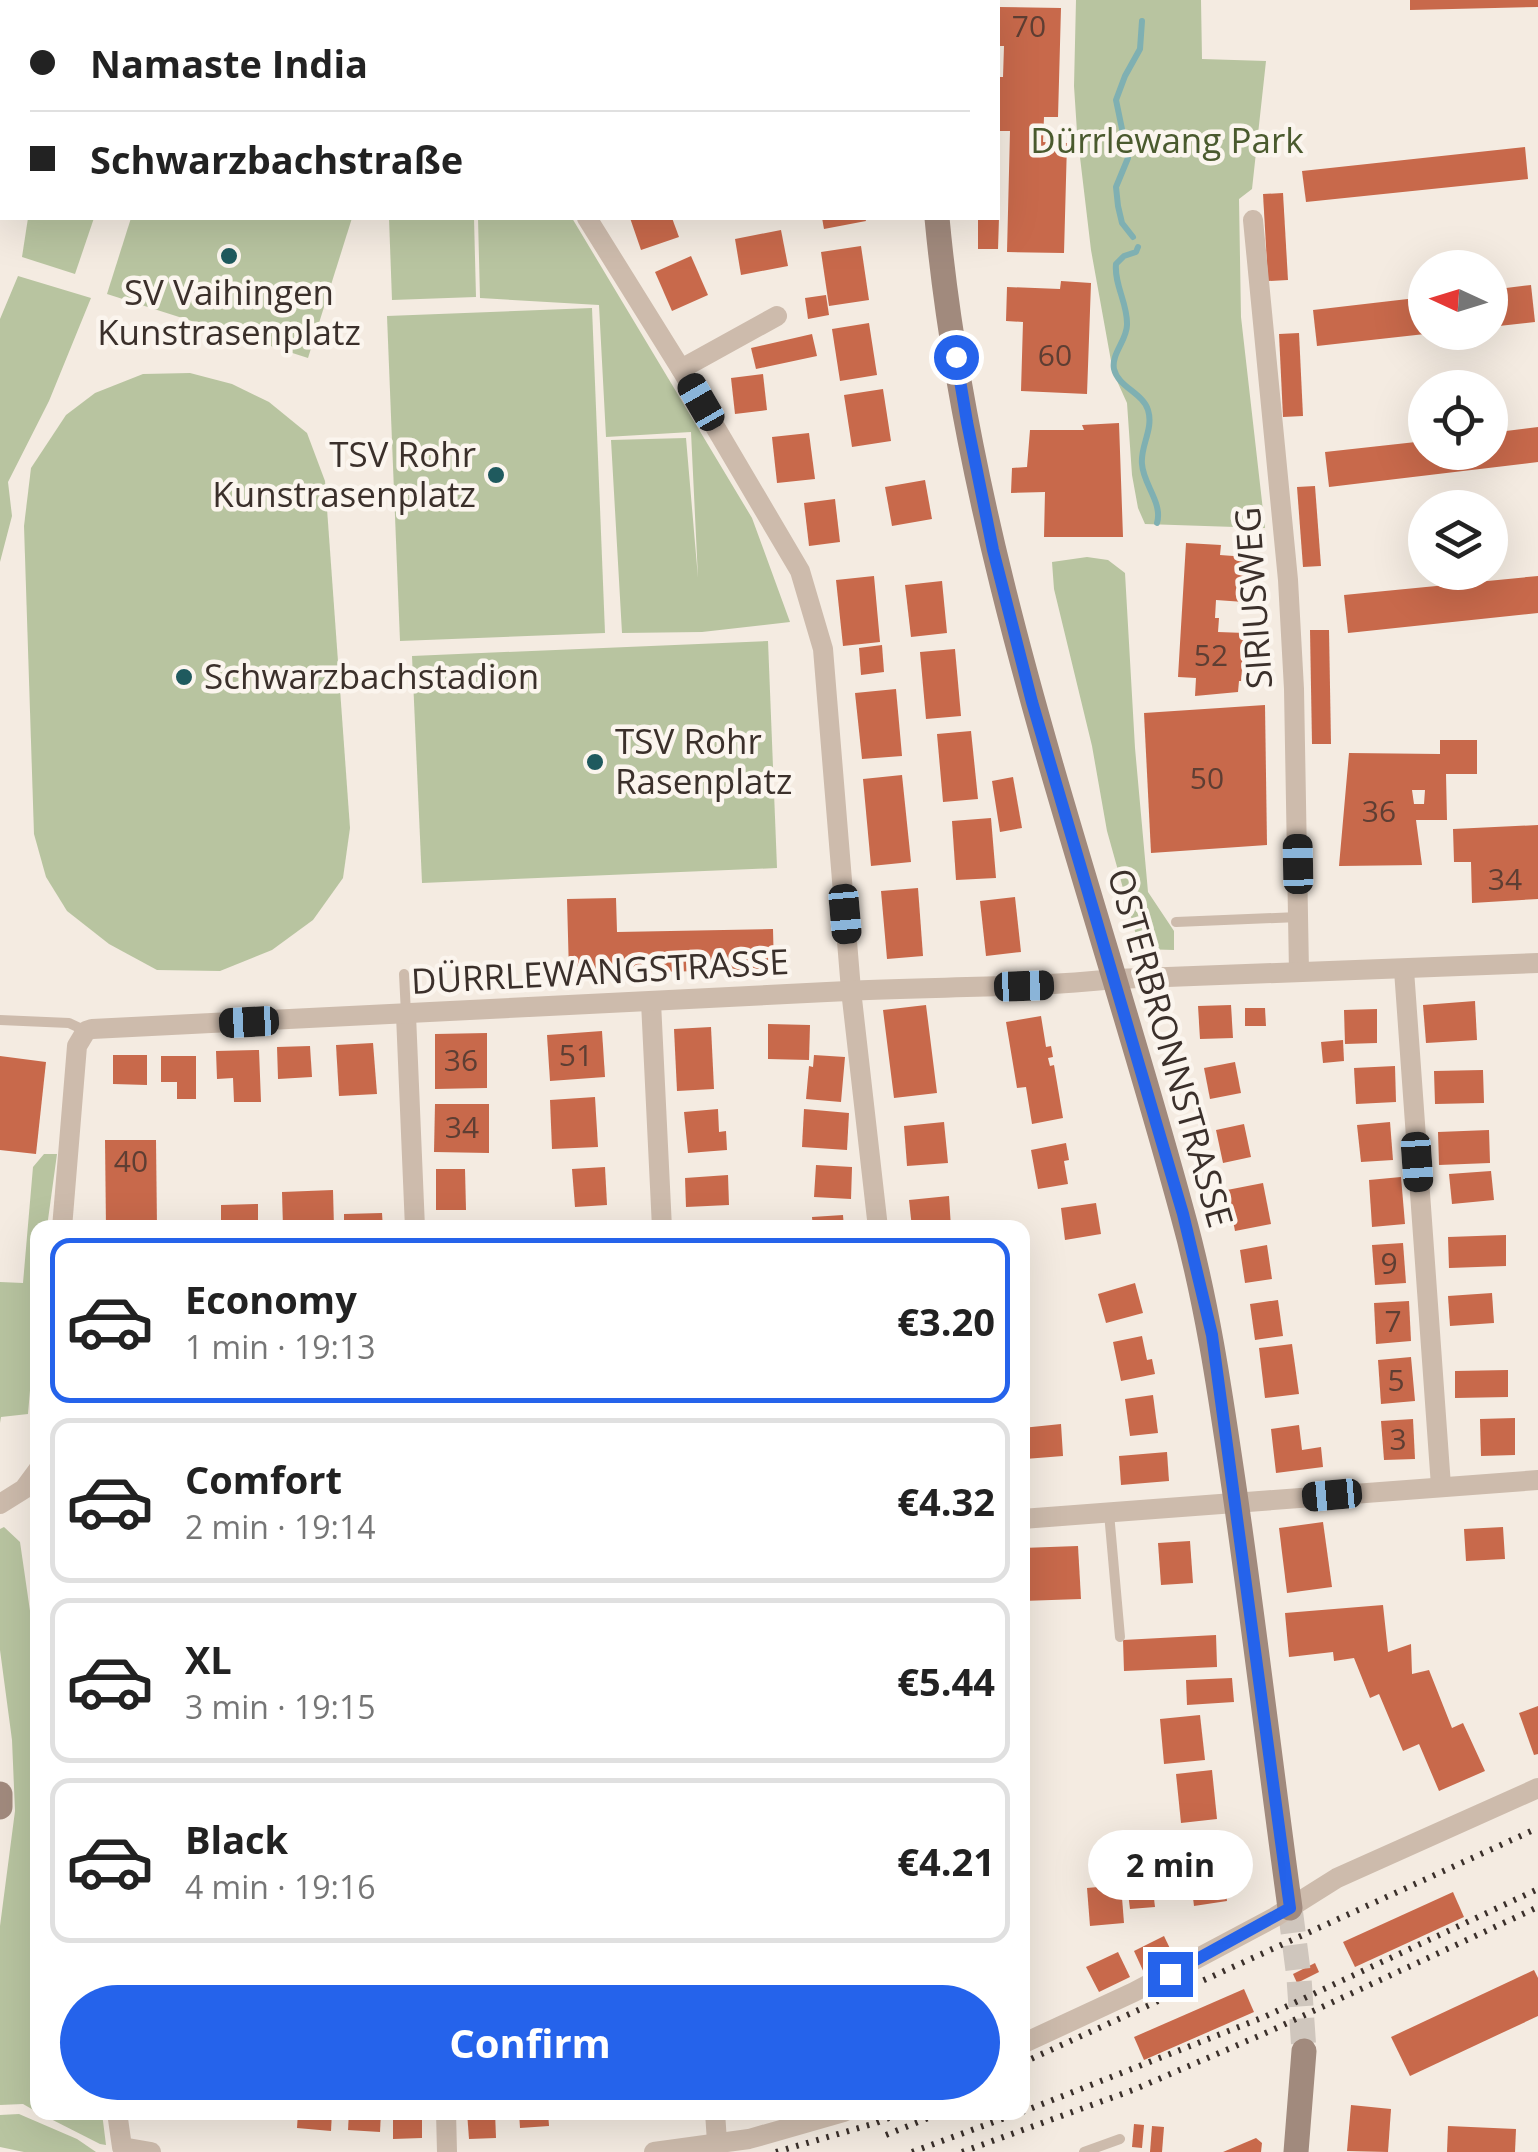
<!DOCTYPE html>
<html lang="en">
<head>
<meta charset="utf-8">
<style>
  body { margin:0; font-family:"Open Sans",sans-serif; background:#f6f6f6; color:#222; height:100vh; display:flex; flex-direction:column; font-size:38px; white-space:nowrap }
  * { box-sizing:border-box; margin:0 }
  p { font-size:32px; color:#767676 }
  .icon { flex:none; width:55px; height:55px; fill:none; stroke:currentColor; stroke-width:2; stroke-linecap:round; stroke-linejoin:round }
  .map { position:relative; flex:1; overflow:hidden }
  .drawer { position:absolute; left:30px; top:1220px; width:1000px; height:900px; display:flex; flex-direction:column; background:#fff; border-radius:20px; box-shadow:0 10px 40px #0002 }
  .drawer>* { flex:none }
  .top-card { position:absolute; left:0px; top:0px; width:1000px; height:220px; box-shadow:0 10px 40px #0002; display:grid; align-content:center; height:220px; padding:0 30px; background:#fff }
  .needle { width:65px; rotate:274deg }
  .fabs { position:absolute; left:1408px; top:250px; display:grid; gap:20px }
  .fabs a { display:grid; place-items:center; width:100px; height:100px; border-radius:50%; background:#fff; box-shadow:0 10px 40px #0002; font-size:50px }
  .end { position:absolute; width:45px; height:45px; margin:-22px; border:12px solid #2563eb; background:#fff; box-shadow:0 0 0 5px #fff }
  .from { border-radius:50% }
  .bubble { position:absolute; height:70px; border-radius:35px; background:#fff; box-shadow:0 10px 40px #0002; font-size:32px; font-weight:700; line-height:70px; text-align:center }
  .car { position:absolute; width:30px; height:60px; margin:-30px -15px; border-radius:12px; box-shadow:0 0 8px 2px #0007; background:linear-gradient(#222 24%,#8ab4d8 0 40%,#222 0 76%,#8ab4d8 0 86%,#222 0) }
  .top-card b { display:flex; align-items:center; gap:35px; height:95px; font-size:38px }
  .top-card b+b { border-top:2px solid #e0e0e0 }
  .top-card i { width:25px; height:25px; background:#222 }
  ul { padding:18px 0 0; list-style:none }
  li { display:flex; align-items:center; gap:30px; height:165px; margin:0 20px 15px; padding:0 10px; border:5px solid #e0e0e0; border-radius:20px }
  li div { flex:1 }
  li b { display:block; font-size:38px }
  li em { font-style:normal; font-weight:700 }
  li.on { border-color:#2563eb }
  li>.icon { width:90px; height:90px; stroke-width:1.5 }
  .button { display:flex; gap:20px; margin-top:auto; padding:20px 30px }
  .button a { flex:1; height:115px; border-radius:60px; background:#2563eb; color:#fff; font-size:40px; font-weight:700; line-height:115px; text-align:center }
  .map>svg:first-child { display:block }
</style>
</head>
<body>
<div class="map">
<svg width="1538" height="2152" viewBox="0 0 1538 2152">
  <rect width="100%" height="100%" fill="#f4ebe1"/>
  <g fill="#b8c4a0">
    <path d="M1076,0H1201L1202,59L1266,61L1252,189L1239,199L1241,317L1265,528L1145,524L1138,508L1132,475L1127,403L1113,372L1091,250L1077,132L1074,86Z"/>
    <path d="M28,218H94L75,274L22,257Z"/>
    <path d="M131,218H352L308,358L107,294Z"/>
    <path d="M389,218H474L476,297L392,300Z"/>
    <path d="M478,218H572L752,518L790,622L702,632L622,633L611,440L686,438L698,578L691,432L606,437L599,305L480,298Z"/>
    <path d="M18,276L91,298L49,401L8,482L12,516L0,562V319Z"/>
    <path d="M592,308L605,633L400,641L387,316Z"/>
    <path d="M190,373L232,384L269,402L307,433L325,481L350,828L343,878L313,920L272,950L220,971L157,970L109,944L67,911L46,877L34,834L24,526L31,468L66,415L95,393L143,374Z"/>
    <path d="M1087,557L1108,560L1125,573L1135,748L1148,892L1174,931V950L1140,949L1107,831L1092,746L1054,589L1052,562Z"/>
    <path d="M768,641L777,868L422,883L412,656Z"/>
    <path d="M44,1154H57L47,1227L38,1228V1296L28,1414L1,1417L0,1423V1282L23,1283L33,1167Z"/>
    <path d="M4,1527L20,1542L38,1666L37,2112L23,2104L0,2105V1926L15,1811L12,1740L0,1650V1529Z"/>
    <path d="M39,2113H102L106,2145L100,2144Z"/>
    <path d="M19,2114L77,2139L96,2152H24L0,2147V2115Z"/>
  </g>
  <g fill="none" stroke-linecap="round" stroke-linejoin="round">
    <g stroke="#7fb0b2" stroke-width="6">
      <path d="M1133,237L1122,223L1118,206L1116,187L1128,158L1116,100L1125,76L1140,49L1142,21"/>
      <path d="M1138,247L1136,252L1124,256L1116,264C1114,285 1128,304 1127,325C1127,340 1111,354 1114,369C1118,387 1143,393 1148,410C1154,429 1140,446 1142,464C1143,484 1163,503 1157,523"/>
    </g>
  </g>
  <g fill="#c8694b" fill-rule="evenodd">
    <path d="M1410,0H1538V7L1410,10Z"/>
    <path d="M998,7L1061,8L1058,117H1044L1043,142L1067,143L1064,253L1007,252L1010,131H998V77H1003L1004,46H998Z"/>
    <path d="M1525,147L1528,179L1306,202L1302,171Z"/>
    <path d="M1283,193L1288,280L1268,281L1263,194Z"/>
    <path d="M630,218H672L679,237L641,250Z"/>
    <path d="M822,218H865L866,221L824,229Z"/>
    <path d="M978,218H999L998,249H978Z"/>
    <path d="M781,230L788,266L741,275L735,239Z"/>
    <path d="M861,246L869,300L829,306L821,252Z"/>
    <path d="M691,256L708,295L672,311L655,272Z"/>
    <path d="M1061,281L1091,283L1087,394L1021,391L1023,322L1006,321L1007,287L1060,289Z"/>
    <path d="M1531,285L1535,322L1490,327V290Z"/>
    <path d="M826,295L829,315L808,319L805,298Z"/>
    <path d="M1425,297V334L1317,346L1313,310Z"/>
    <path d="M869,323L877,375L840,381L832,329Z"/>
    <path d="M1299,333L1303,416L1283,417L1279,334Z"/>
    <path d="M812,334L817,356L756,369L751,348Z"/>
    <path d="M763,374L767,410L735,414L731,378Z"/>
    <path d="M883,389L891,441L852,447L844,395Z"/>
    <path d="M1119,423L1123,537H1044L1045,492L1011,493L1012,468L1027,467L1030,430H1084L1082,425Z"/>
    <path d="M1538,427V462L1329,487L1325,452L1425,441V452H1490V433Z"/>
    <path d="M809,433L815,479L777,483L772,437Z"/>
    <path d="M925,480L932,519L892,526L885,487Z"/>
    <path d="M1315,486L1321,566L1303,567L1297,487Z"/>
    <path d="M835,499L840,542L809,546L804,503Z"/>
    <path d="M1186,543L1221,545L1220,555L1247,557L1244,602L1216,600L1215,618H1219L1218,632L1245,633L1241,681H1239L1238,692L1195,696L1196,678L1178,677Z"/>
    <path d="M874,576L880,642L843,646L836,580Z"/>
    <path d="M1538,576V613L1348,633L1344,595Z"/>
    <path d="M942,581L947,633L911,637L905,585Z"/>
    <path d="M1310,630H1329L1331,744H1312Z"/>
    <path d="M882,645L884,672L861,675L859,648Z"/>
    <path d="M955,649L961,716L926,719L920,652Z"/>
    <path d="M896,689L902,756L862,759L855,693Z"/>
    <path d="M1265,705L1267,845L1151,853L1144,713Z"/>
    <path d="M971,731L978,799L943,802L937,734Z"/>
    <path d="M1440,740H1477V774H1446L1447,820H1416L1422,865L1339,866L1349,753L1440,754ZM1412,790H1425L1424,804H1414Z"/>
    <path d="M902,775L911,862L871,866L863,779Z"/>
    <path d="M1013,777L1022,828L1000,832L992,781Z"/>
    <path d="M991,818L996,878L956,880L952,821Z"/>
    <path d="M1538,825V899L1472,903L1471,862H1454L1453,829Z"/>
    <path d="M918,888L923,956L887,959L881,891Z"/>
    <path d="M1015,897L1021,952L986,956L980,901Z"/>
    <path d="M616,898L617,932L773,929L774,970L569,973L567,899Z"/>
    <path d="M1475,1001L1477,1040L1426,1043L1423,1005Z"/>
    <path d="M926,1005L937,1093L894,1098L883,1010Z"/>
    <path d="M1231,1005L1233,1038L1200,1039L1198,1006Z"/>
    <path d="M1245,1008H1265L1266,1026H1245Z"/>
    <path d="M1377,1009V1043L1345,1044L1344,1010Z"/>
    <path d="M1041,1016L1046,1047L1051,1046L1053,1057L1048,1058L1050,1066L1054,1065L1063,1118L1032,1124L1026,1087L1017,1088L1006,1022Z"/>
    <path d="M768,1024L810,1025L809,1060L768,1059Z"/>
    <path d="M711,1027L714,1089L677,1091L674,1029Z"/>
    <path d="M602,1031L605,1077L550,1081L547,1035Z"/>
    <path d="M487,1033V1088L435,1089V1034Z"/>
    <path d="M1343,1040L1344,1061L1323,1063L1321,1042Z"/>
    <path d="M373,1043L377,1094L339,1096L336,1045Z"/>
    <path d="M310,1046L312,1077L278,1079L277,1047Z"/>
    <path d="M259,1050L261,1102H234L233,1078L217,1079L216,1051Z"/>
    <path d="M113,1055H147V1085L113,1084Z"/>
    <path d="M814,1055L845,1057L841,1102L806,1099L809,1066L813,1067Z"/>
    <path d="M0,1056L46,1062L36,1154L0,1150Z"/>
    <path d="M161,1056H196V1099H177V1082H161Z"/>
    <path d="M1235,1062L1241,1093L1210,1099L1204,1068Z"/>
    <path d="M1395,1066L1396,1102L1356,1104L1354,1068Z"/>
    <path d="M1483,1070L1484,1103L1435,1104L1434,1071Z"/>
    <path d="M595,1097L598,1147L552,1149L550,1100Z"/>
    <path d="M435,1104H489V1153L434,1152Z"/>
    <path d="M718,1109L719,1132L726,1131L727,1150L688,1153L684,1112Z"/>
    <path d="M804,1109L849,1113L847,1150L802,1147Z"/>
    <path d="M944,1122L948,1163L907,1166L904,1126Z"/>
    <path d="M1390,1122L1393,1160L1361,1162L1357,1125Z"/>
    <path d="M1244,1124L1251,1157L1223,1163L1216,1130Z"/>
    <path d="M1489,1130L1490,1163L1439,1165L1438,1132Z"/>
    <path d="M105,1140H156L157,1228H106Z"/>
    <path d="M1066,1143L1069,1160L1064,1161L1068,1184L1038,1189L1031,1150Z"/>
    <path d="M816,1165L852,1167L851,1199L814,1197Z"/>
    <path d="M605,1167L607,1205L575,1207L572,1169Z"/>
    <path d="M436,1169H465L466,1210H436Z"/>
    <path d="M1491,1171L1494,1200L1452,1204L1449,1174Z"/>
    <path d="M728,1175L729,1205L686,1207L685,1178Z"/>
    <path d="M1401,1177L1405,1224L1372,1227L1369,1180Z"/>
    <path d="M1263,1183L1271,1224L1235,1231L1227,1190Z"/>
    <path d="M333,1190L334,1228H283L282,1192Z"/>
    <path d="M949,1196L951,1228H912L909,1200Z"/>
    <path d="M1096,1203L1101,1234L1065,1240L1061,1208Z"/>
    <path d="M258,1204V1228H221V1205Z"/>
    <path d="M382,1213L383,1228H344V1214Z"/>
    <path d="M843,1215L844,1228H813L812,1217Z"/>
    <path d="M1506,1235V1266L1449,1268L1448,1237Z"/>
    <path d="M1403,1243L1406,1283L1375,1285L1372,1245Z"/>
    <path d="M1267,1245L1272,1279L1245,1283L1240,1250Z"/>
    <path d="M1135,1283L1143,1313L1106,1323L1098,1294Z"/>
    <path d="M1492,1293L1494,1323L1450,1326L1448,1296Z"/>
    <path d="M1278,1300L1283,1336L1255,1340L1250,1304Z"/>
    <path d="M1409,1301L1411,1341L1376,1344L1374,1303Z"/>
    <path d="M1142,1336L1147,1360L1152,1359L1155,1374L1121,1381L1113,1342Z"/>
    <path d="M1292,1344L1299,1394L1265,1398L1259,1348Z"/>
    <path d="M1411,1357L1415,1401L1381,1404L1378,1360Z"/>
    <path d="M1508,1370V1397L1455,1398V1371Z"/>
    <path d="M1153,1395L1158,1433L1130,1436L1125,1399Z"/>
    <path d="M1515,1418V1455L1481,1456L1480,1419Z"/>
    <path d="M1413,1419L1415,1459L1384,1460L1381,1421Z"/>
    <path d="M1061,1424L1063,1456L1025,1459L1022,1428Z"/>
    <path d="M1299,1425L1302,1450L1321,1447L1323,1467L1276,1473L1271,1429Z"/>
    <path d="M1167,1452L1169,1481L1121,1485L1119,1456Z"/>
    <path d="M1323,1522L1332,1587L1287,1593L1279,1528Z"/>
    <path d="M1503,1527L1505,1559L1466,1561L1464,1529Z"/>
    <path d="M1190,1541L1193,1583L1161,1585L1158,1543Z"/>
    <path d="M1078,1546L1081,1599L1022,1601V1548Z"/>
    <path d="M1383,1605L1388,1652L1411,1644L1412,1674L1429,1670L1452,1728L1463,1723L1485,1771L1439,1791L1419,1744L1403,1751L1379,1694L1370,1698L1354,1658L1334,1661L1333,1652L1289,1657L1285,1613Z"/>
    <path d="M1216,1635L1217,1667L1124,1671L1123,1640Z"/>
    <path d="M1232,1678L1234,1702L1187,1705L1186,1680Z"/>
    <path d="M1538,1706V1754L1534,1755L1519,1713Z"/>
    <path d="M1200,1715L1205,1760L1164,1764L1160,1719Z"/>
    <path d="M1212,1770L1217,1819L1181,1823L1176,1774Z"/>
    <path d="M1218,1832L1227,1901L1194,1906L1185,1836Z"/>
    <path d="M1150,1865L1155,1907L1130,1909L1125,1868Z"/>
    <path d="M1121,1885L1124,1923L1090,1926L1087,1888Z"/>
    <path d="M1453,1892L1464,1917L1355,1967L1343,1942Z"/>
    <path d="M1164,1936L1176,1961L1145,1975L1134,1951Z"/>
    <path d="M1118,1952L1130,1977L1099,1992L1086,1967Z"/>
    <path d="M1022,1959H1026L1030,2015H1022Z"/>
    <path d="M1315,1963L1319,1972L1297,1983L1293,1974Z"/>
    <path d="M1534,1970L1538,1978V2016L1410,2076L1391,2037Z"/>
    <path d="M1244,1989L1254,2012L1144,2060L1134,2037Z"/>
    <path d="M1351,2105L1391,2109L1388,2152L1347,2151Z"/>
    <path d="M298,2112H332L331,2131L297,2128Z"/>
    <path d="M349,2112H381L380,2132L348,2130Z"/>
    <path d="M393,2112H422V2138L393,2139Z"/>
    <path d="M467,2112H495L496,2138L469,2139Z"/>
    <path d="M519,2112H548L549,2126L520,2128Z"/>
    <path d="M589,2112H627V2118L589,2120Z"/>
    <path d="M1134,2124L1144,2125L1142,2148L1132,2147Z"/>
    <path d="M1152,2126L1164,2127L1162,2152H1150Z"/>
    <path d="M1448,2126L1516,2129L1515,2152H1447Z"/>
    <path d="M1256,2138L1262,2143L1261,2152H1223Z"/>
  </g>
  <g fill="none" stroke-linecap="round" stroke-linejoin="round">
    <path stroke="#cfc6bd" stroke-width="25" stroke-dasharray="25 12" stroke-linecap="butt" d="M1290,1908L1299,1978L1304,2051"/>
    <g stroke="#cdbbac" stroke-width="10">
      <path d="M594,0L595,2"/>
      <path d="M769,0L770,2"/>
      <path d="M1176,922L1298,917"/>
      <path d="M404,974L406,1014"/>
      <path d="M0,1020L69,1023L86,1031"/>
      <path d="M1109,1513L1120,1637"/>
      <path d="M1084,2152L1120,2139"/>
    </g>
    <g stroke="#cdbbac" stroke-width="20">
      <path d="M452,0L453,2"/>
      <path d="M642,2L649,0"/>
      <path d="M587,218L681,369L800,571L823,649L851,990L878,1228"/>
      <path d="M1253,220L1288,580L1294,689L1299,972"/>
      <path d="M681,369L777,316"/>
      <path d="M1404,970L1441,1486"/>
      <path d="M651,1002L662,1228"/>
      <path d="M406,1015L415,1228"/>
      <path d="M62,1228L77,1046L86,1031L92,1029C337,1018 582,1005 827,992C923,986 1020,989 1115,979L1538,963"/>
      <path d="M0,1504L24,1489L38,1470"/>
      <path d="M1022,1519L1538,1480"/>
      <path d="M1022,2044L1134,1992L1275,1917L1337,1878L1538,1788"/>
      <path d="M117,2112L122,2147L151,2152"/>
      <path d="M446,2112L447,2152"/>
      <path d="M715,2112L717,2142"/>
      <path d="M654,2152L749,2139L844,2112"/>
    </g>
    <g stroke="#a18a7d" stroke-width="25">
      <path d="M924,0V2"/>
      <path d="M937,218C969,560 1093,883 1182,1212C1208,1305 1221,1399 1235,1494C1255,1632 1271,1770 1290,1908"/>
      <path d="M0,1794V1807"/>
      <path d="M1296,2152L1304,2051"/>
    </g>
    <g stroke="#3b302b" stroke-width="6" stroke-dasharray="2.5 8" stroke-linecap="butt">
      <path d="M1022,2063L1538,1828"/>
      <path d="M1022,2112L1264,2017L1538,1889"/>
      <path d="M886,2135L943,2112"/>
      <path d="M776,2152L876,2123L904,2112"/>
      <path d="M912,2152L1021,2112"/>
      <path d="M962,2152L1133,2090L1268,2032L1538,1907"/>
    </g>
  </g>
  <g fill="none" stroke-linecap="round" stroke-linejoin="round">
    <path stroke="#2563eb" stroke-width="12" d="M956,357L967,422L993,550L1032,702L1183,1214L1212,1335L1290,1908L1170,1974"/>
  </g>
  <g fill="#1f5a5e" stroke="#fbf5ee" stroke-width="4">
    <circle cx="229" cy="256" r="10"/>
    <circle cx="496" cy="475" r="10"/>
    <circle cx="184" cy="677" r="10"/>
    <circle cx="595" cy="762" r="10"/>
  </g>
  <g text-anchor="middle" stroke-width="9" stroke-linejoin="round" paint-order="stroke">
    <g font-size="30" fill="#5e3e33">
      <text x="1029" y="37">70</text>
      <text x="1055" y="366">60</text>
      <text x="1211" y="666">52</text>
      <text x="1207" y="789">50</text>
      <text x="1379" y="822">36</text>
      <text x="1505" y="890">34</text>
      <text x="576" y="1066">51</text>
      <text x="461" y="1071">36</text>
      <text x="462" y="1138">34</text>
      <text x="131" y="1172">40</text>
      <text x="1389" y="1274">9</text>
      <text x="1393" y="1332">7</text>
      <text x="1396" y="1391">5</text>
      <text x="1398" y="1450">3</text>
    </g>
    <g font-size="35" fill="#4a5a2e" stroke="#fbf5ee">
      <text x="1167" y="153">Dürrlewang Park</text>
    </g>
    <g font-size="35" fill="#3b302b" stroke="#fbf5ee" text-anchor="start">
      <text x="229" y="305" text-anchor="middle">SV Vaihingen<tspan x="229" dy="40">Kunstrasenplatz</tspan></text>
      <text x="476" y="467" text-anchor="end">TSV Rohr<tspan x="476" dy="40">Kunstrasenplatz</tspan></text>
      <text x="204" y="689">Schwarzbachstadion</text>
      <text x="615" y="754">TSV Rohr<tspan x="615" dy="40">Rasenplatz</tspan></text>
    </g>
    <g font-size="35" fill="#3b302b" stroke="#fbf5ee">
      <text transform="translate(1254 598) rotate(-94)" y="12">SIRIUSWEG</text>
      <text transform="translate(600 972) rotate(-3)" y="12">DÜRRLEWANGSTRASSE</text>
      <text transform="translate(1170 1048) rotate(74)" y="12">OSTERBRONNSTRASSE</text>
    </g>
  </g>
</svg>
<div class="fabs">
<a><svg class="needle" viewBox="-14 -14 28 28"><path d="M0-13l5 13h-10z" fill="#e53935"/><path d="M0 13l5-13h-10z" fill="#767676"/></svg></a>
<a><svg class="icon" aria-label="locate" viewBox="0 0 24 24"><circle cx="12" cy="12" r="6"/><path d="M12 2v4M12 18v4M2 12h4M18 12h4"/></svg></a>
<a><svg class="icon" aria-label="layers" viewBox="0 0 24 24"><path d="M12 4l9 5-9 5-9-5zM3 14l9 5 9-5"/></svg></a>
</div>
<i class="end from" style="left:956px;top:357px"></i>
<i class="end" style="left:1170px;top:1974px"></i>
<div class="bubble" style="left:1088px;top:1830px;width:165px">2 min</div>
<i class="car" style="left:701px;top:402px;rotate:330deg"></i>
<i class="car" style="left:1298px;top:864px;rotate:359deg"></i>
<i class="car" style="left:845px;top:914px;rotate:175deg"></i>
<i class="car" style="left:1024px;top:986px;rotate:88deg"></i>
<i class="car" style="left:249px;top:1022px;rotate:267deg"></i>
<i class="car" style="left:1417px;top:1162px;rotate:176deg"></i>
<i class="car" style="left:1332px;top:1495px;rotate:265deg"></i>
<div class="top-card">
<b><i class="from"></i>Namaste India</b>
<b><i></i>Schwarzbachstraße</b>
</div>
<section class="drawer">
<ul>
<li class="on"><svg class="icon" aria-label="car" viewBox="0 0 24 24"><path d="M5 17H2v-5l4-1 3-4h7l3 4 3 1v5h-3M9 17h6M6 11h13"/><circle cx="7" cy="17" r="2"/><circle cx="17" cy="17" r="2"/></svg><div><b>Economy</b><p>1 min · 19:13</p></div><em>€3.20</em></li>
<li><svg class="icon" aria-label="car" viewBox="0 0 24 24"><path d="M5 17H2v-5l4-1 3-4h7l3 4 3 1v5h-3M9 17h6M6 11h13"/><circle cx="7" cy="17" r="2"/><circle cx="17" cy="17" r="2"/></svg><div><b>Comfort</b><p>2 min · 19:14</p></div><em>€4.32</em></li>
<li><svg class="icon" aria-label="car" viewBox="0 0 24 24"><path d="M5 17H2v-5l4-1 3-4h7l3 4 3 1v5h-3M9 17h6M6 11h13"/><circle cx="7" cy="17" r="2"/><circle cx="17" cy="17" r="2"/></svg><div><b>XL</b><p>3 min · 19:15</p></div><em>€5.44</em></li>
<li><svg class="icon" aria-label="car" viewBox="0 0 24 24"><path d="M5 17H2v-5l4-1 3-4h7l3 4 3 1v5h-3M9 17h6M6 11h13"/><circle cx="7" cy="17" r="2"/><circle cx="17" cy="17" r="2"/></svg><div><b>Black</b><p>4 min · 19:16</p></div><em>€4.21</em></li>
</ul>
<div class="button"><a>Confirm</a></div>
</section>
</div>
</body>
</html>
